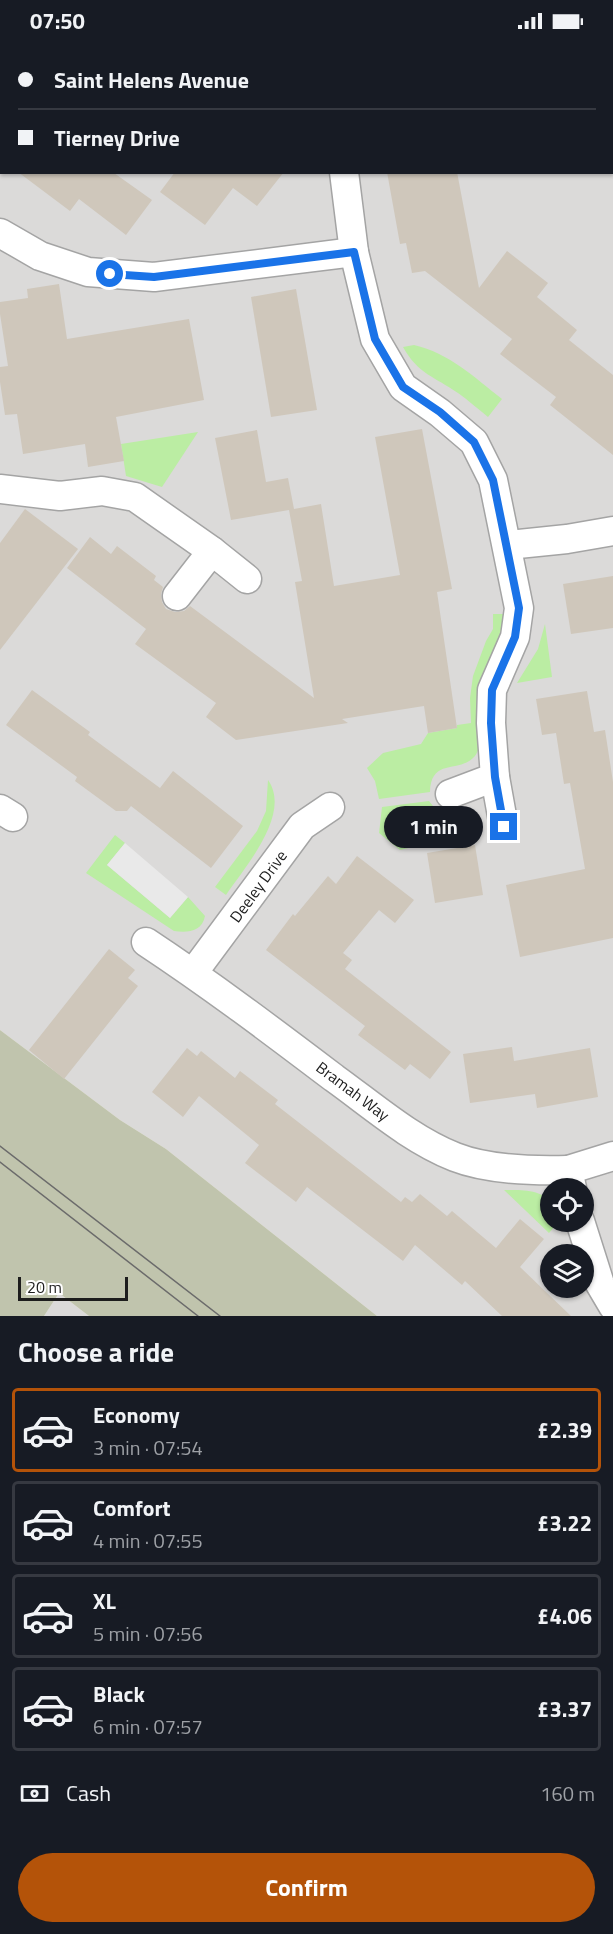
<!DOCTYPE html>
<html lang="en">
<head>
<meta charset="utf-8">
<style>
  body { margin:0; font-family:"Titillium Web",sans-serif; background:#20242c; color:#f1f3f6; height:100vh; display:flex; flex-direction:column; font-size:22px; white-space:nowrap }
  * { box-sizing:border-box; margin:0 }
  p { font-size:20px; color:#9ea1a6 }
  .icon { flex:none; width:33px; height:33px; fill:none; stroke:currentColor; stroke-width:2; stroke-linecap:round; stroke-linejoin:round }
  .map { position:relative; height:1274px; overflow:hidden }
  .side { display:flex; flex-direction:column; background:#171b24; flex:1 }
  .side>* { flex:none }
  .hud { position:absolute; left:0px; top:0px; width:614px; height:132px; box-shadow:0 2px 4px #0004; display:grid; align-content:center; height:132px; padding:0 18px; background:#171b24 }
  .fabs { position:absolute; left:540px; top:1136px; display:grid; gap:12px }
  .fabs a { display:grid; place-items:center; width:54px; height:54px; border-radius:50%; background:#171b24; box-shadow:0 2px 4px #0004; font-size:30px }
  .scale { position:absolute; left:18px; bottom:15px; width:110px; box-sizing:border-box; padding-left:6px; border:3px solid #1d1d1d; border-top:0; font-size:16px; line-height:21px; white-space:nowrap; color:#1d1d1d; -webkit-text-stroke:4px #fff; paint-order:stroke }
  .end { position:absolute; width:27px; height:27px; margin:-14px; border:8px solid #1a73e8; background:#fff; box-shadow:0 0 0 3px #fff }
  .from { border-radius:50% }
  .bubble { position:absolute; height:42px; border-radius:21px; background:#171b24; box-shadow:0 2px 4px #0004; font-size:20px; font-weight:700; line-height:42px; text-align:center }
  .hud b { display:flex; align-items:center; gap:21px; height:57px; font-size:22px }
  .hud b+b { border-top:2px solid #363941 }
  .hud i { width:15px; height:15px; background:#f1f3f6 }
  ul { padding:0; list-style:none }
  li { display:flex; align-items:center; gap:18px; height:84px; margin:0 12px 9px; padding:0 6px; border:3px solid #363941; border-radius:6px }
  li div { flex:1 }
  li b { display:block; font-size:22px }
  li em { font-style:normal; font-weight:700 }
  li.selected { border-color:#b45309 }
  li>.icon { width:54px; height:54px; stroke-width:1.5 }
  h2 { padding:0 18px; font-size:27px; line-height:72px }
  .pay { display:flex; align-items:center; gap:15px; height:66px; padding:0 18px; font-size:22px }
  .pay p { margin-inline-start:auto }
  .button { display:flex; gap:12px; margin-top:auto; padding:12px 18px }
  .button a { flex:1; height:69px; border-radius:36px; background:#b45309; color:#fff; font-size:24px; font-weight:700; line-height:69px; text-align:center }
  .status { display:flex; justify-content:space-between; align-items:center; height:42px; padding:0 30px; background:#171b24; direction:ltr }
  .status svg { height:16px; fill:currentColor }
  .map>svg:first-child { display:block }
</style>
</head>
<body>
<div class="status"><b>07:50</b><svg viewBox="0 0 49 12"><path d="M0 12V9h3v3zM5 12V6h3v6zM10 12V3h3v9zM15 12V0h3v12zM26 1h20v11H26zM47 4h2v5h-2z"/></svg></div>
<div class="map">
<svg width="613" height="1274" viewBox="0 0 613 1274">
  <rect width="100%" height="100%" fill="#efede1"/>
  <g fill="#dbdad9" fill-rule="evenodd">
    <path d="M0,0H613V1274H377L166,1107L120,1078L0,988ZM2,2H612V130H2ZM550,1146H584V1179H550ZM550,1212H584V1245H550Z"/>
    <path d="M59,1251L89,1274H44Z"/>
  </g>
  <path fill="#c0c4ad" d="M0,988L120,1078L166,1107L377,1274H89L59,1251L44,1274H0Z"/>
  <g fill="#bbeda3">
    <path d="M414,303C449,311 474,335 502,357L488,375C478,367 468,358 458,351C435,335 418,332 403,305Z"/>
    <path d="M198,390L162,445L126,434L121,402Z"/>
    <path d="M493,572H505C503,585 501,596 495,607C490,618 483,629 480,641C476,658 486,700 475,714C460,732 431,715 430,750L379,757L375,739L367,726L383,711L421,702L428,691L457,686V683L471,681L470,656L473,634L486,599L493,587Z"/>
    <path d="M545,582L552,635L517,641L538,607Z"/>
    <path d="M268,738C292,772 245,825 226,853L215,845L257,789L266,769Z"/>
    <path d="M429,759C438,772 450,774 464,777L469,788L450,796L400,808L379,791L382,765Z"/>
    <path d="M115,793L125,801L107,823L170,876L188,855L205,874C202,890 187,891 174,889L86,831Z"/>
    <path d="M504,1148C517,1148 547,1146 550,1164C551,1169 550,1174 550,1179H554L555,1184L549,1191Z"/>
  </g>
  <path fill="#e9e9e9" d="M125,801L188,855L170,876L107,823Z"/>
  <g fill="#cfc7bb">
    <path d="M18,130L114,131L152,158L126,193L79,157L70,169Z"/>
    <path d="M175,130H284L257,164L233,146L205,183L160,150Z"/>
    <path d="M387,130H457L479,246L507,209L548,241L537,255L577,288L569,298L613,333V413L550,363L556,355L500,312L512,297L425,229L412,231L406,201L400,202Z"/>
    <path d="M59,242L67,297L189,277L204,358L116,375L124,419L88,425L85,402L23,412L17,372L5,373L0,340V325L8,324L0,272V260L28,256L27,247Z"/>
    <path d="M296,247L317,368L271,375L251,255Z"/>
    <path d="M422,387L452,547L437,550L457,686L428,691L424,664L342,677L348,681L236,698L206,675L216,661L135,602L146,587L67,526L90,495L111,512L117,504L156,534L154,538L163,545L161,552L162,560L166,567L175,570L184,569L190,564L314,656L295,540L302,539L289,468L231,478L215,396L257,388L266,440L288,436L294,467L321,462L334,544L400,533L375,395Z"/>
    <path d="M25,467L78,507L0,608V501Z"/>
    <path d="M613,534V586L571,592L563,542Z"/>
    <path d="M32,648L90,690L88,693L160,746L173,729L243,784L211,826L131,764L127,769H116L75,739L77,735L6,683Z"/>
    <path d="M587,649L594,690L605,688L613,740V896L520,915L506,843L585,827L570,741L564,742L556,691L542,693L536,657Z"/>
    <path d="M475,803L483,853L435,861L427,811Z"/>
    <path d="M357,814L414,858L395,881L379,868L343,911L352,918L345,927L451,1010L430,1037L410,1022L405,1028L358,993L365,984L266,908L293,872L295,874L328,834L336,842Z"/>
    <path d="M109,907L135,928L128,936L138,944L64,1037L29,1008Z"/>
    <path d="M512,1005L514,1019L590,1006L598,1055L537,1066L535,1052L470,1061L463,1012Z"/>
    <path d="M187,1006L197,1014L201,1009L235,1036L240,1029L278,1058L275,1062L401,1160L405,1155L412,1160L420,1152L447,1174L452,1169L496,1206L520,1177L544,1197L520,1225L571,1274H502L465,1239L462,1243L415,1203L403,1219L307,1145L296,1160L245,1121L259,1103L199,1054L183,1075L152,1050Z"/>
  </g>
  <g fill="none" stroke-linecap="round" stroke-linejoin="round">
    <g stroke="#a4a4a4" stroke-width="31">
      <g id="minor">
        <path d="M428,2L429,0"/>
        <path d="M344,130L354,210L375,297L403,345L440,371L474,400L493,438L519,566L515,595L492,648L491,681L495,735L450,752"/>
        <path d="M0,191L40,214L88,230L154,235L354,210"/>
        <path d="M0,447L60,454L102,449L135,455L212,509L247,537"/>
        <path d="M508,503L567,497L613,489"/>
        <path d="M177,554L212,509"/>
        <path d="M495,735L504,785"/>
        <path d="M0,767L13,775"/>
        <path d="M146,900C211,943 272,989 334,1036C373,1064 410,1097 455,1115C488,1128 533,1129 568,1128L572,1146"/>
        <path d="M193,931L302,784L330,765"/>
        <path d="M568,1128L613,1114"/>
        <path d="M580,1179L600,1242L613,1264"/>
      </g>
    </g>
    <use href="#minor" stroke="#fff" stroke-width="28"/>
    <g stroke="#6b6b6b" stroke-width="1.5">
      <path d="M0,1104L220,1274"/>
      <path d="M0,1120L198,1274"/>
    </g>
  </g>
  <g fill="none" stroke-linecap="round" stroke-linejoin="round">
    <path stroke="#1a73e8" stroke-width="8" d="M110,232L154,235L354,210L375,297L403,345L440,370L474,400L493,438L519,566L515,595L492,648L491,681L495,735L504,785"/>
  </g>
  <g text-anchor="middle" stroke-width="4.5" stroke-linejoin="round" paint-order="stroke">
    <g font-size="16" fill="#1d1d1d" stroke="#fff">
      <text transform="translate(258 844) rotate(-54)" y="6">Deeley Drive</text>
      <text transform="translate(353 1049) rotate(37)" y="6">Bramah Way</text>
    </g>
  </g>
</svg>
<div class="fabs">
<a><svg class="icon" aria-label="locate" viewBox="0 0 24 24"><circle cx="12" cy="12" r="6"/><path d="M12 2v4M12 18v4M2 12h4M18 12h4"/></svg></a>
<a><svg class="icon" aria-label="layers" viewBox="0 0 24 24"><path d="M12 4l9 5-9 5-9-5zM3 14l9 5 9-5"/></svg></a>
</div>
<div class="scale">20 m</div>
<i class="end from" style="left:110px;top:232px"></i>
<i class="end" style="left:504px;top:785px"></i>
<div class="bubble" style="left:384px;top:764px;width:99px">1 min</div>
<div class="hud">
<b><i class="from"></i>Saint Helens Avenue</b>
<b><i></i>Tierney Drive</b>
</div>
</div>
<section class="side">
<h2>Choose a ride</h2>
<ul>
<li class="selected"><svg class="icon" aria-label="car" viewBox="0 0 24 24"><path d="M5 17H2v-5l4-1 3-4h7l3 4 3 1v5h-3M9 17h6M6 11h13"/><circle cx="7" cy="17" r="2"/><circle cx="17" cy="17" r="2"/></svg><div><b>Economy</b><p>3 min · 07:54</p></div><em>£2.39</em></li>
<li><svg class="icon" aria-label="car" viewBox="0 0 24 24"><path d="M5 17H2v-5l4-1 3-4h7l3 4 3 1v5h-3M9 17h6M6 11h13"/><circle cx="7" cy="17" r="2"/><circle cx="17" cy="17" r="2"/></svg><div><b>Comfort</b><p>4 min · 07:55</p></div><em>£3.22</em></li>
<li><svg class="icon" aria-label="car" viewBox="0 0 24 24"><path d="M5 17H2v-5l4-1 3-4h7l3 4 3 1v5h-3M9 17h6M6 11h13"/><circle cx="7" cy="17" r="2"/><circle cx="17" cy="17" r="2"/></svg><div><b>XL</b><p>5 min · 07:56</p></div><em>£4.06</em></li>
<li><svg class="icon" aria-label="car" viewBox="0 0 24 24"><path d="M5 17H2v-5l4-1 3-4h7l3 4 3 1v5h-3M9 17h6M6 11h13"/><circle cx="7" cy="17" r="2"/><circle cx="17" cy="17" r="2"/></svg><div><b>Black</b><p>6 min · 07:57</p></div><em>£3.37</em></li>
</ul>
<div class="pay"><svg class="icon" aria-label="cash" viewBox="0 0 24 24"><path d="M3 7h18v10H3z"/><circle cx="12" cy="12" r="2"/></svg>Cash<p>160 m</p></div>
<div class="button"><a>Confirm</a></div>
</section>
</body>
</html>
